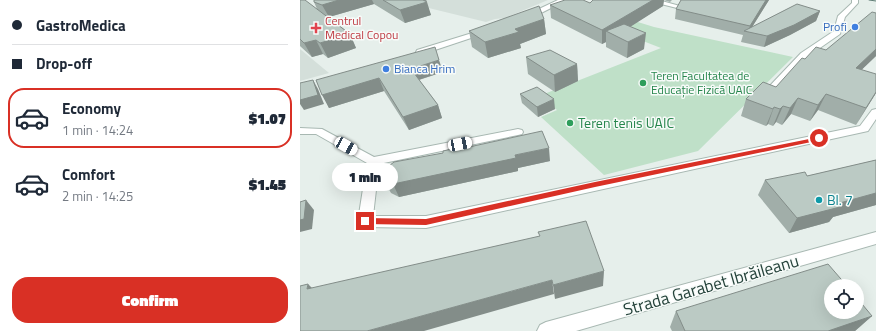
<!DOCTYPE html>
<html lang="en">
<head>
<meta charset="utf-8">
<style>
  body { margin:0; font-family:"Titillium Web",sans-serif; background:#f6f6f7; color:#1f2937; height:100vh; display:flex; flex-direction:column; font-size:15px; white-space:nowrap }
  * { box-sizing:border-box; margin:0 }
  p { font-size:13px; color:#747a83 }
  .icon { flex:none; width:22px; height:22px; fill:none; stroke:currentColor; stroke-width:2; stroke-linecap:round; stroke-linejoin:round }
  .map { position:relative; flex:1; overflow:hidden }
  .drawer { display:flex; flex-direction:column; background:#fff; width:300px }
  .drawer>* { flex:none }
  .guide { display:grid; align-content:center; height:88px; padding:0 12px; background:#fff }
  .fabs { position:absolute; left:524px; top:279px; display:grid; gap:8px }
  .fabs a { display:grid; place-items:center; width:40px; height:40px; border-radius:50%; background:#fff; box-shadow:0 4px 16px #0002; font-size:20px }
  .end { position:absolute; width:18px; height:18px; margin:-9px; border:5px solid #d93025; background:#fff; box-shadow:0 0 0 2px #fff }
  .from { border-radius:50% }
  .bubble { position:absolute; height:28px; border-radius:14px; background:#fff; box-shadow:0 4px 16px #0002; font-size:13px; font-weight:800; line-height:28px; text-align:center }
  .car { position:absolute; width:12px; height:24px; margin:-12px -6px; border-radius:5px; box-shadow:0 0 3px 1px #0007; background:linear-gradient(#fff 24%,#345 0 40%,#fff 0 76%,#345 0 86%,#fff 0) }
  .guide b { display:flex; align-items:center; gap:14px; height:38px; font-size:15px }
  .guide b+b { border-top:1px solid #e0e1e3 }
  .guide i { width:10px; height:10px; background:#1f2937 }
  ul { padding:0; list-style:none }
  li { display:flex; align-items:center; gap:12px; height:60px; margin:0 8px 6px; padding:0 4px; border:2px solid transparent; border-radius:16px }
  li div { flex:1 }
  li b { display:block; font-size:15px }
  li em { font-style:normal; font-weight:800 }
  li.selected { border-color:#d93025 }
  li>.icon { width:36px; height:36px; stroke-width:1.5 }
  .primary-button { display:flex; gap:8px; margin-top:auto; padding:8px 12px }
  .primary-button a { flex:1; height:46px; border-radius:16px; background:#d93025; color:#fff; font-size:16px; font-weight:800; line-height:46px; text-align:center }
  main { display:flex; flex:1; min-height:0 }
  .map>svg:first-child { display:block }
</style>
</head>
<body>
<main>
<section class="drawer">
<div class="guide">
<b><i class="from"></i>GastroMedica</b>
<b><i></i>Drop-off</b>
</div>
<ul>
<li class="selected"><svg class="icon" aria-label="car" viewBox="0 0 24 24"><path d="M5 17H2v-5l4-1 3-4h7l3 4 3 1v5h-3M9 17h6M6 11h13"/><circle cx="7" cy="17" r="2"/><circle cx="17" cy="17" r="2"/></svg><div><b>Economy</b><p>1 min · 14:24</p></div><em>$1.07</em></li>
<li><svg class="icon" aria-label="car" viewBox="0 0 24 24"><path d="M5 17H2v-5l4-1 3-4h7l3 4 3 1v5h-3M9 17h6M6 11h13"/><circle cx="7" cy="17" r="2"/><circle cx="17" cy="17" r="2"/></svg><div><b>Comfort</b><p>2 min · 14:25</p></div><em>$1.45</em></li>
</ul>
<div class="primary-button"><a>Confirm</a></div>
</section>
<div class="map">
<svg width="576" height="331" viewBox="0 0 576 331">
  <rect width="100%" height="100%" fill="#e6efeb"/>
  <g fill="#d4dfda">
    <path d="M96,0H248L205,18L195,19L186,22Z"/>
    <path d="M0,49L29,73L0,81Z"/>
  </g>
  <path fill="#bfe0c8" d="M315,15L354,27L493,57L398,151L304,175L241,117L257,110L239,96L361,48L299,24Z"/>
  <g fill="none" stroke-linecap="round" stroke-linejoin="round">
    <g stroke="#a8b8b2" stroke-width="2">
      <g id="minor">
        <path d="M258,0H267L229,19H226L222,17Z"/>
        <path d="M345,0H358L380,6L377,8Z"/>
        <path d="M552,0H558V3L545,17L540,34L507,57L469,97H463L461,95L463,93L501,53L534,31L538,16L552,3Z"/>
        <path d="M182,30H188L189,32L123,54H117L116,52L117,50Z"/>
        <path d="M576,109V119L568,131L126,228L65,227L60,225L58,221L67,163L16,134H0V128L22,129L74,157L218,129L222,130L223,132L222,134L218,135L79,164L73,216H126L560,126L572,110Z"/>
        <path d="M576,232V244L276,331H237L240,325L246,322Z"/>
      </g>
    </g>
    <use href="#minor" fill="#fff" fill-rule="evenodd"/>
    <path stroke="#5f7d75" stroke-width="1" d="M569,0L576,1"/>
  </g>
  <g fill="#a1aea9">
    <path d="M0,0L17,9L14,2V0H127L125,1L131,15L105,23L74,4L29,17L50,34L56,48L28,58L23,54L12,57L0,46Z"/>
    <path d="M293,0H364L363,6L330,26L344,49L327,58L306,47V42L302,44L251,18L250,5L290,3Z"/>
    <path d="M364,0H372L370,2Z"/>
    <path d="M381,0H469L452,27L520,11L516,21L490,35L464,47L441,42L443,35L375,19L376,9Z"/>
    <path d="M576,13V56L562,69L576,93L556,125L518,110L510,121L491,114L482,125L476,122L473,126L468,124L466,126L441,116L446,99L476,87L505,59L526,50Z"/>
    <path d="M244,19L246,34L220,44L221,48L188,58L172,47L169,31Z"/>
    <path d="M226,57L277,64L278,81L255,92L228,74Z"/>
    <path d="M143,72L119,80L138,105L142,118L109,130L84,91L29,108L16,80Z"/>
    <path d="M220,94L255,109L238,117L222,103Z"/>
    <path d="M161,149L250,161L218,168V171L99,197L91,193L84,180L143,153Z"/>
    <path d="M576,160V205L533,217L529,222L489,233L458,195L465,180L507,176Z"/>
    <path d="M376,311L572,316L555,331H372L370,327Z"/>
  </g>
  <g fill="#838d89">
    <path d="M39,0H72L74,4L29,17L22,5Z"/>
    <path d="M113,0H127L117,5L127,2L131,15L105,23L100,10Z"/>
    <path d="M353,0H364L363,6L316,36L306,31V42L302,44V30Z"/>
    <path d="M466,0H469L449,32H448L450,26Z"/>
    <path d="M520,11L516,21L490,35L464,47L467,36Z"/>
    <path d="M244,19L246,34L220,44L221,48L188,58L185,42L215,29Z"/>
    <path d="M346,33L344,49L327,58L328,42Z"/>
    <path d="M50,34L56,48L28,58L20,43Z"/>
    <path d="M16,40L23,54L12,57L4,43Z"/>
    <path d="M576,49V56L548,83L556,68Z"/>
    <path d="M139,60L143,72L115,81L111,69Z"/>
    <path d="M277,64L278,81L255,92L254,75Z"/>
    <path d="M79,78L84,91L29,108L22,95Z"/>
    <path d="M13,80L18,89L24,104L4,110L0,104V100Z"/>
    <path d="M576,92V93L556,125L566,108Z"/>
    <path d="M526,94L518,110L510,121L518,105Z"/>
    <path d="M498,98L491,114L482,125L490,108Z"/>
    <path d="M254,99L255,109L238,117L237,107Z"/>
    <path d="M138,105L142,118L109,130L103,117Z"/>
    <path d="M483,106L476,122L473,126L480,109Z"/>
    <path d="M474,107L468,124L466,126L473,109Z"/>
    <path d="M249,148L250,161L218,168V171L99,197L93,184L215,155Z"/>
    <path d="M576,193V205L533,217L529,222L489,233L497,218L536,204Z"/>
    <path d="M6,200L14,210L12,229L0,232V220Z"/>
    <path d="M304,271L303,286L255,299L253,285Z"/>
    <path d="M252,280L254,294L124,331H67Z"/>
    <path d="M8,284L22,298L7,289Z"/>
    <path d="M572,316L555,331H528Z"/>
  </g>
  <g fill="#bbcac4" stroke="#838d89">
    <path d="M0,0H5L50,34L20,43L16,40L4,43L0,39Z"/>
    <path d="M14,0H39L22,5L14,2Z"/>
    <path d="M83,0H123L127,2L100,10Z"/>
    <path d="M265,0H283L290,3L293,0H353L302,30L250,5Z"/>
    <path d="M381,0H466L450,26L376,9Z"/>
    <path d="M497,4L520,11L494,25L467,36L444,31Z"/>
    <path d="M239,6L244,19L215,29L219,32L185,42L169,31Z"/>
    <path d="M572,12L576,13V49L556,68L576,74V92L566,108L526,94L518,105L498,98L490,108L483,106L480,109L474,107L473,109L446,99L463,82L476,87L502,58L505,59L516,47L526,50Z"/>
    <path d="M324,24L346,33L328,42L306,31Z"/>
    <path d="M135,47L139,60L111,69L138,105L103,117L79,78L22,95L16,80Z"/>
    <path d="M250,50L277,64L254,75L226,57Z"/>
    <path d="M13,80L18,95L0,100V83Z"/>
    <path d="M237,87L254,99L237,107L220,94Z"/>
    <path d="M242,131L249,148L215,155L216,158L93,184L84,180L85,169L94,162L143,153V151L160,147V149Z"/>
    <path d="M576,160V193L536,204L540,207L497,218L465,180L505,172L507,176Z"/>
    <path d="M6,200L4,219L0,220V202Z"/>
    <path d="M286,221L304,271L253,285L252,280L67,331H0V286L8,284L7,289L240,236L238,232Z"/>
    <path d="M528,264L547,286H531V312H557V298L572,316L528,331H385L376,311Z"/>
  </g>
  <path fill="#d93025" d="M519,137H521V140L295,187L126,225L65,224L61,221L65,218L126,219L295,182Z"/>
  <g fill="#3f7fe0" stroke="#f7fbf9" stroke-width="1.5">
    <circle cx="555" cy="27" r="4"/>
    <circle cx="86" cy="69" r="4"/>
  </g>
  <path fill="#e0444e" stroke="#f7fbf9" stroke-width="1.5" d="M14 22h4v4h4v4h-4v4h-4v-4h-4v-4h4z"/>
  <g fill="#2e9e5b" stroke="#f7fbf9" stroke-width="1.5">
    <circle cx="343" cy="83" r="4"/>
    <circle cx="270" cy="123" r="4"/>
  </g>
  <circle fill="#0f9aa8" stroke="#f7fbf9" stroke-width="1.5" cx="519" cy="200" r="4"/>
  <g text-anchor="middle" stroke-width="3" stroke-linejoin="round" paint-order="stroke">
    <g font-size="12" fill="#be3a42" stroke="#f7fbf9" text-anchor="start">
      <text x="25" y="25">Centrul<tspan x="25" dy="14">Medical Copou</tspan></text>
    </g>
    <g font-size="12" fill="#366cbe" stroke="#f7fbf9" text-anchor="end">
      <text x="547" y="31">Profi</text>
      <text x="94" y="73" text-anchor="start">Bianca Hrim</text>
    </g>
    <g font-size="12" fill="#27864d" stroke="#f7fbf9" text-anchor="start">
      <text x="351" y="80">Teren Facultatea de<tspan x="351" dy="14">Educație Fizică UAIC</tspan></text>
    </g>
    <g font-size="14" fill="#27864d" stroke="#f7fbf9" text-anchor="start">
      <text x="278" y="128">Teren tenis UAIC</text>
    </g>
    <g font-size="14" fill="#0d838f" stroke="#f7fbf9" text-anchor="start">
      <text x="527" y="205">Bl. 7</text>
    </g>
    <g font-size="17" fill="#24423a" stroke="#f7fbf9">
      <text transform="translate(411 285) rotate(-16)" y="6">Strada Garabet Ibrăileanu</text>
    </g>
  </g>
</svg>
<div class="fabs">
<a><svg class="icon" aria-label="locate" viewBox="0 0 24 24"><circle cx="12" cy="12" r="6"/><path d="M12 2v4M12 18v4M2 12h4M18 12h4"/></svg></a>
</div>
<i class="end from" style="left:519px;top:138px"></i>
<i class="end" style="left:65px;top:221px"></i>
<div class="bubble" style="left:32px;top:163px;width:66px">1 min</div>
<i class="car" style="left:160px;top:144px;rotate:79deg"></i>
<i class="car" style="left:46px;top:146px;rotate:119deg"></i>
</div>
</main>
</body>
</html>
